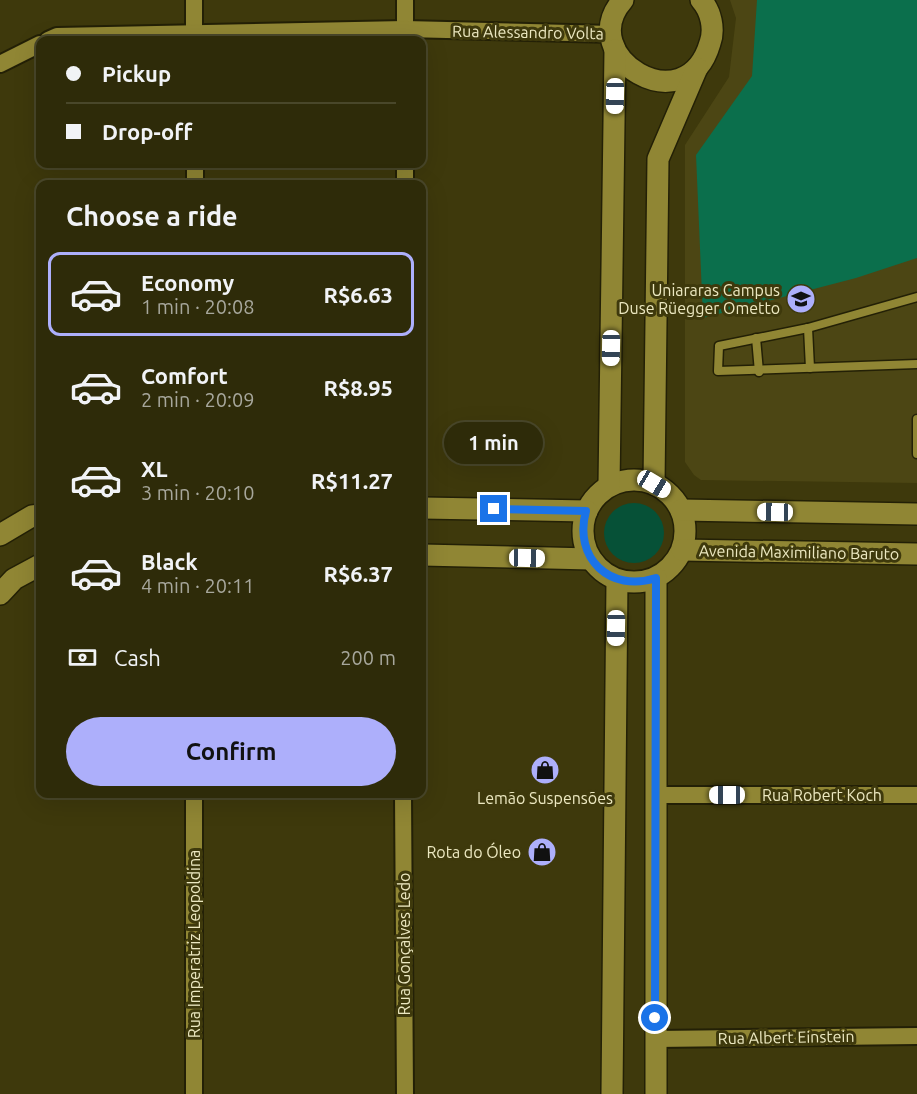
<!DOCTYPE html>
<html lang="en">
<head>
<meta charset="utf-8">
<style>
  body { margin:0; font-family:Ubuntu,sans-serif; background:#3a3717; color:#f1f3f6; height:100vh; display:flex; flex-direction:column; font-size:22px; white-space:nowrap }
  * { box-sizing:border-box; margin:0 }
  p { font-size:20px; color:#a7a79c }
  .icon { flex:none; width:33px; height:33px; fill:none; stroke:currentColor; stroke-width:2; stroke-linecap:round; stroke-linejoin:round }
  .map { position:relative; flex:1; overflow:hidden }
  .side { position:absolute; left:36px; top:180px; width:390px; height:618px; display:flex; flex-direction:column; background:#2e2b09; border-radius:12px; box-shadow:0 6px 24px #0002,0 0 0 2px #49472a }
  .side>* { flex:none }
  .guide { position:absolute; left:36px; top:36px; width:390px; height:132px; border-radius:12px; box-shadow:0 6px 24px #0002,0 0 0 2px #49472a; display:grid; align-content:center; height:132px; padding:0 30px; background:#2e2b09 }
  .end { position:absolute; width:27px; height:27px; margin:-14px; border:8px solid #1a73e8; background:#fff; box-shadow:0 0 0 3px #fff }
  .from { border-radius:50% }
  .bubble { position:absolute; height:42px; border-radius:21px; background:#2e2b09; box-shadow:0 6px 24px #0002,0 0 0 2px #49472a; font-size:20px; font-weight:700; line-height:42px; text-align:center }
  .car { position:absolute; width:18px; height:36px; margin:-18px -9px; border-radius:8px; box-shadow:0 0 4px 2px #0007; background:linear-gradient(#fff 24%,#345 0 40%,#fff 0 76%,#345 0 86%,#fff 0) }
  .guide b { display:flex; align-items:center; gap:21px; height:57px; font-size:22px }
  .guide b+b { border-top:2px solid #49472a }
  .guide i { width:15px; height:15px; background:#f1f3f6 }
  ul { padding:0; list-style:none }
  li { display:flex; align-items:center; gap:18px; height:84px; margin:0 12px 9px; padding:0 18px; border:3px solid transparent; border-radius:12px }
  li div { flex:1 }
  li b { display:block; font-size:22px }
  li em { font-style:normal; font-weight:700 }
  li.on { border-color:#adaffb }
  li>.icon { width:54px; height:54px; stroke-width:1.5 }
  h2 { padding:0 30px; font-size:27px; line-height:72px }
  .pay { display:flex; align-items:center; gap:15px; height:66px; padding:0 30px; font-size:22px }
  .pay p { margin-inline-start:auto }
  .button { display:flex; gap:12px; margin-top:auto; padding:12px 30px }
  .button a { flex:1; height:69px; border-radius:36px; background:#adaffb; color:#111; font-size:24px; font-weight:700; line-height:69px; text-align:center }
  .map>svg:first-child { display:block }
</style>
</head>
<body>
<div class="map">
<svg width="917" height="1094" viewBox="0 0 917 1094">
  <rect width="100%" height="100%" fill="#3e390c"/>
  <path fill="#4c4614" d="M730,0H917V483L701,480L694,475L685,462V145L729,77L736,18Z"/>
  <circle fill="#065137" cx="634" cy="533" r="30"/>
  <path fill="#0b6f4c" d="M757,0H917V258L856,278L703,318L696,155L752,76Z"/>
  <g fill="none" stroke-linecap="round" stroke-linejoin="round">
    <g stroke="#232006" stroke-width="11">
      <g id="service">
        <path d="M917,297L808,328L719,346L718,371L917,364"/>
        <path d="M808,328L810,368"/>
        <path d="M756,338L759,372"/>
        <path d="M917,419V454"/>
      </g>
    </g>
    <g stroke="#232006" stroke-width="20">
      <g id="minor">
        <path d="M194,0V40"/>
        <path d="M405,0V40"/>
        <path d="M48,40L57,36L405,29L612,34"/>
        <path d="M0,64L40,44"/>
        <path d="M195,164V184"/>
        <path d="M405,184V164"/>
        <path d="M403,794L405,1094"/>
        <path d="M655,795H917"/>
        <path d="M655,1039L917,1036"/>
        <path d="M194,1094V794"/>
      </g>
    </g>
    <g stroke="#232006" stroke-width="24">
      <g id="tertiary">
        <path d="M623,0C573,56 686,126 710,43C715,29 711,11 701,0"/>
        <circle cx="634" cy="531" r="51"/>
        <path d="M654,484L658,159L697,68"/>
        <path d="M609,486L615,50"/>
        <path d="M422,508L587,511"/>
        <path d="M681,510L917,514"/>
        <path d="M0,535L32,516L40,515"/>
        <path d="M682,550L917,554"/>
        <path d="M422,555L591,559"/>
        <path d="M0,594L14,579L40,565"/>
        <path d="M612,1094L617,580"/>
        <path d="M656,1094V578"/>
      </g>
    </g>
    <use href="#service" stroke="#908634" stroke-width="8"/>
    <use href="#minor" stroke="#908634" stroke-width="16"/>
    <use href="#tertiary" stroke="#908634" stroke-width="21"/>
  </g>
  <g fill="none" stroke-linecap="round" stroke-linejoin="round">
    <path stroke="#1a73e8" stroke-width="8" d="M494,509L586,511C573,558 610,593 656,578L655,1018"/>
  </g>
  <defs>
    <g id="university-disc" transform="scale(1.5)"><circle r="9.5" fill="#adaffb" stroke="#3e390c"/><path d="M0-5L7-2L0 1L-7-2ZM-4 1L0 2.5L4 1V4Q0 6-4 4Z" fill="#111"/></g>
    <g id="shop-disc" transform="scale(1.5)"><circle r="9.5" fill="#adaffb" stroke="#3e390c"/><path d="M-5-2.5h2.3a2.7 3.5 0 0 1 5.4 0H5L5.5 6h-11ZM-1.5-2.5h3a1.5 2.3 0 0 0-3 0Z" fill="#111"/></g>
  </defs>
  <g fill-rule="evenodd">
    <use href="#university-disc" x="801" y="299"/>
    <use href="#shop-disc" x="545" y="770"/>
    <use href="#shop-disc" x="542" y="852"/>
  </g>
  <g text-anchor="middle" stroke-width="6" stroke-linejoin="round" paint-order="stroke">
    <g font-size="16" fill="#ece8c1" stroke="#3e390c">
      <text transform="translate(528 32) rotate(1)" y="6">Rua Alessandro Volta</text>
      <text transform="translate(799 552) rotate(1)" y="6">Avenida Maximiliano Baruto</text>
      <text x="822" y="801">Rua Robert Koch</text>
      <text transform="translate(194 944) rotate(-90)" y="6">Rua Imperatriz Leopoldina</text>
      <text transform="translate(404 944) rotate(-90)" y="6">Rua Gonçalves Ledo</text>
      <text transform="translate(786 1037) rotate(-1)" y="6">Rua Albert Einstein</text>
    </g>
    <g font-size="16" fill="#ece8c1" stroke="#3e390c" text-anchor="end">
      <text x="780" y="296">Uniararas Campus<tspan x="780" dy="18">Duse Rüegger Ometto</tspan></text>
      <text x="545" y="804" text-anchor="middle">Lemão Suspensões</text>
      <text x="521" y="858">Rota do Óleo</text>
    </g>
  </g>
</svg>
<i class="end from" style="left:655px;top:1018px"></i>
<i class="end" style="left:494px;top:509px"></i>
<div class="bubble" style="left:444px;top:422px;width:99px">1 min</div>
<i class="car" style="left:615px;top:96px;rotate:181deg"></i>
<i class="car" style="left:611px;top:348px;rotate:181deg"></i>
<i class="car" style="left:654px;top:484px;rotate:121deg"></i>
<i class="car" style="left:775px;top:512px;rotate:271deg"></i>
<i class="car" style="left:527px;top:558px;rotate:91deg"></i>
<i class="car" style="left:616px;top:628px;rotate:181deg"></i>
<i class="car" style="left:727px;top:795px;rotate:270deg"></i>
<div class="guide">
<b><i class="from"></i>Pickup</b>
<b><i></i>Drop-off</b>
</div>
<section class="side">
<h2>Choose a ride</h2>
<ul>
<li class="on"><svg class="icon" aria-label="car" viewBox="0 0 24 24"><path d="M5 17H2v-5l4-1 3-4h7l3 4 3 1v5h-3M9 17h6M6 11h13"/><circle cx="7" cy="17" r="2"/><circle cx="17" cy="17" r="2"/></svg><div><b>Economy</b><p>1 min · 20:08</p></div><em>R$6.63</em></li>
<li><svg class="icon" aria-label="car" viewBox="0 0 24 24"><path d="M5 17H2v-5l4-1 3-4h7l3 4 3 1v5h-3M9 17h6M6 11h13"/><circle cx="7" cy="17" r="2"/><circle cx="17" cy="17" r="2"/></svg><div><b>Comfort</b><p>2 min · 20:09</p></div><em>R$8.95</em></li>
<li><svg class="icon" aria-label="car" viewBox="0 0 24 24"><path d="M5 17H2v-5l4-1 3-4h7l3 4 3 1v5h-3M9 17h6M6 11h13"/><circle cx="7" cy="17" r="2"/><circle cx="17" cy="17" r="2"/></svg><div><b>XL</b><p>3 min · 20:10</p></div><em>R$11.27</em></li>
<li><svg class="icon" aria-label="car" viewBox="0 0 24 24"><path d="M5 17H2v-5l4-1 3-4h7l3 4 3 1v5h-3M9 17h6M6 11h13"/><circle cx="7" cy="17" r="2"/><circle cx="17" cy="17" r="2"/></svg><div><b>Black</b><p>4 min · 20:11</p></div><em>R$6.37</em></li>
</ul>
<div class="pay"><svg class="icon" aria-label="cash" viewBox="0 0 24 24"><path d="M3 7h18v10H3z"/><circle cx="12" cy="12" r="2"/></svg>Cash<p>200 m</p></div>
<div class="button"><a>Confirm</a></div>
</section>
</div>
</body>
</html>
